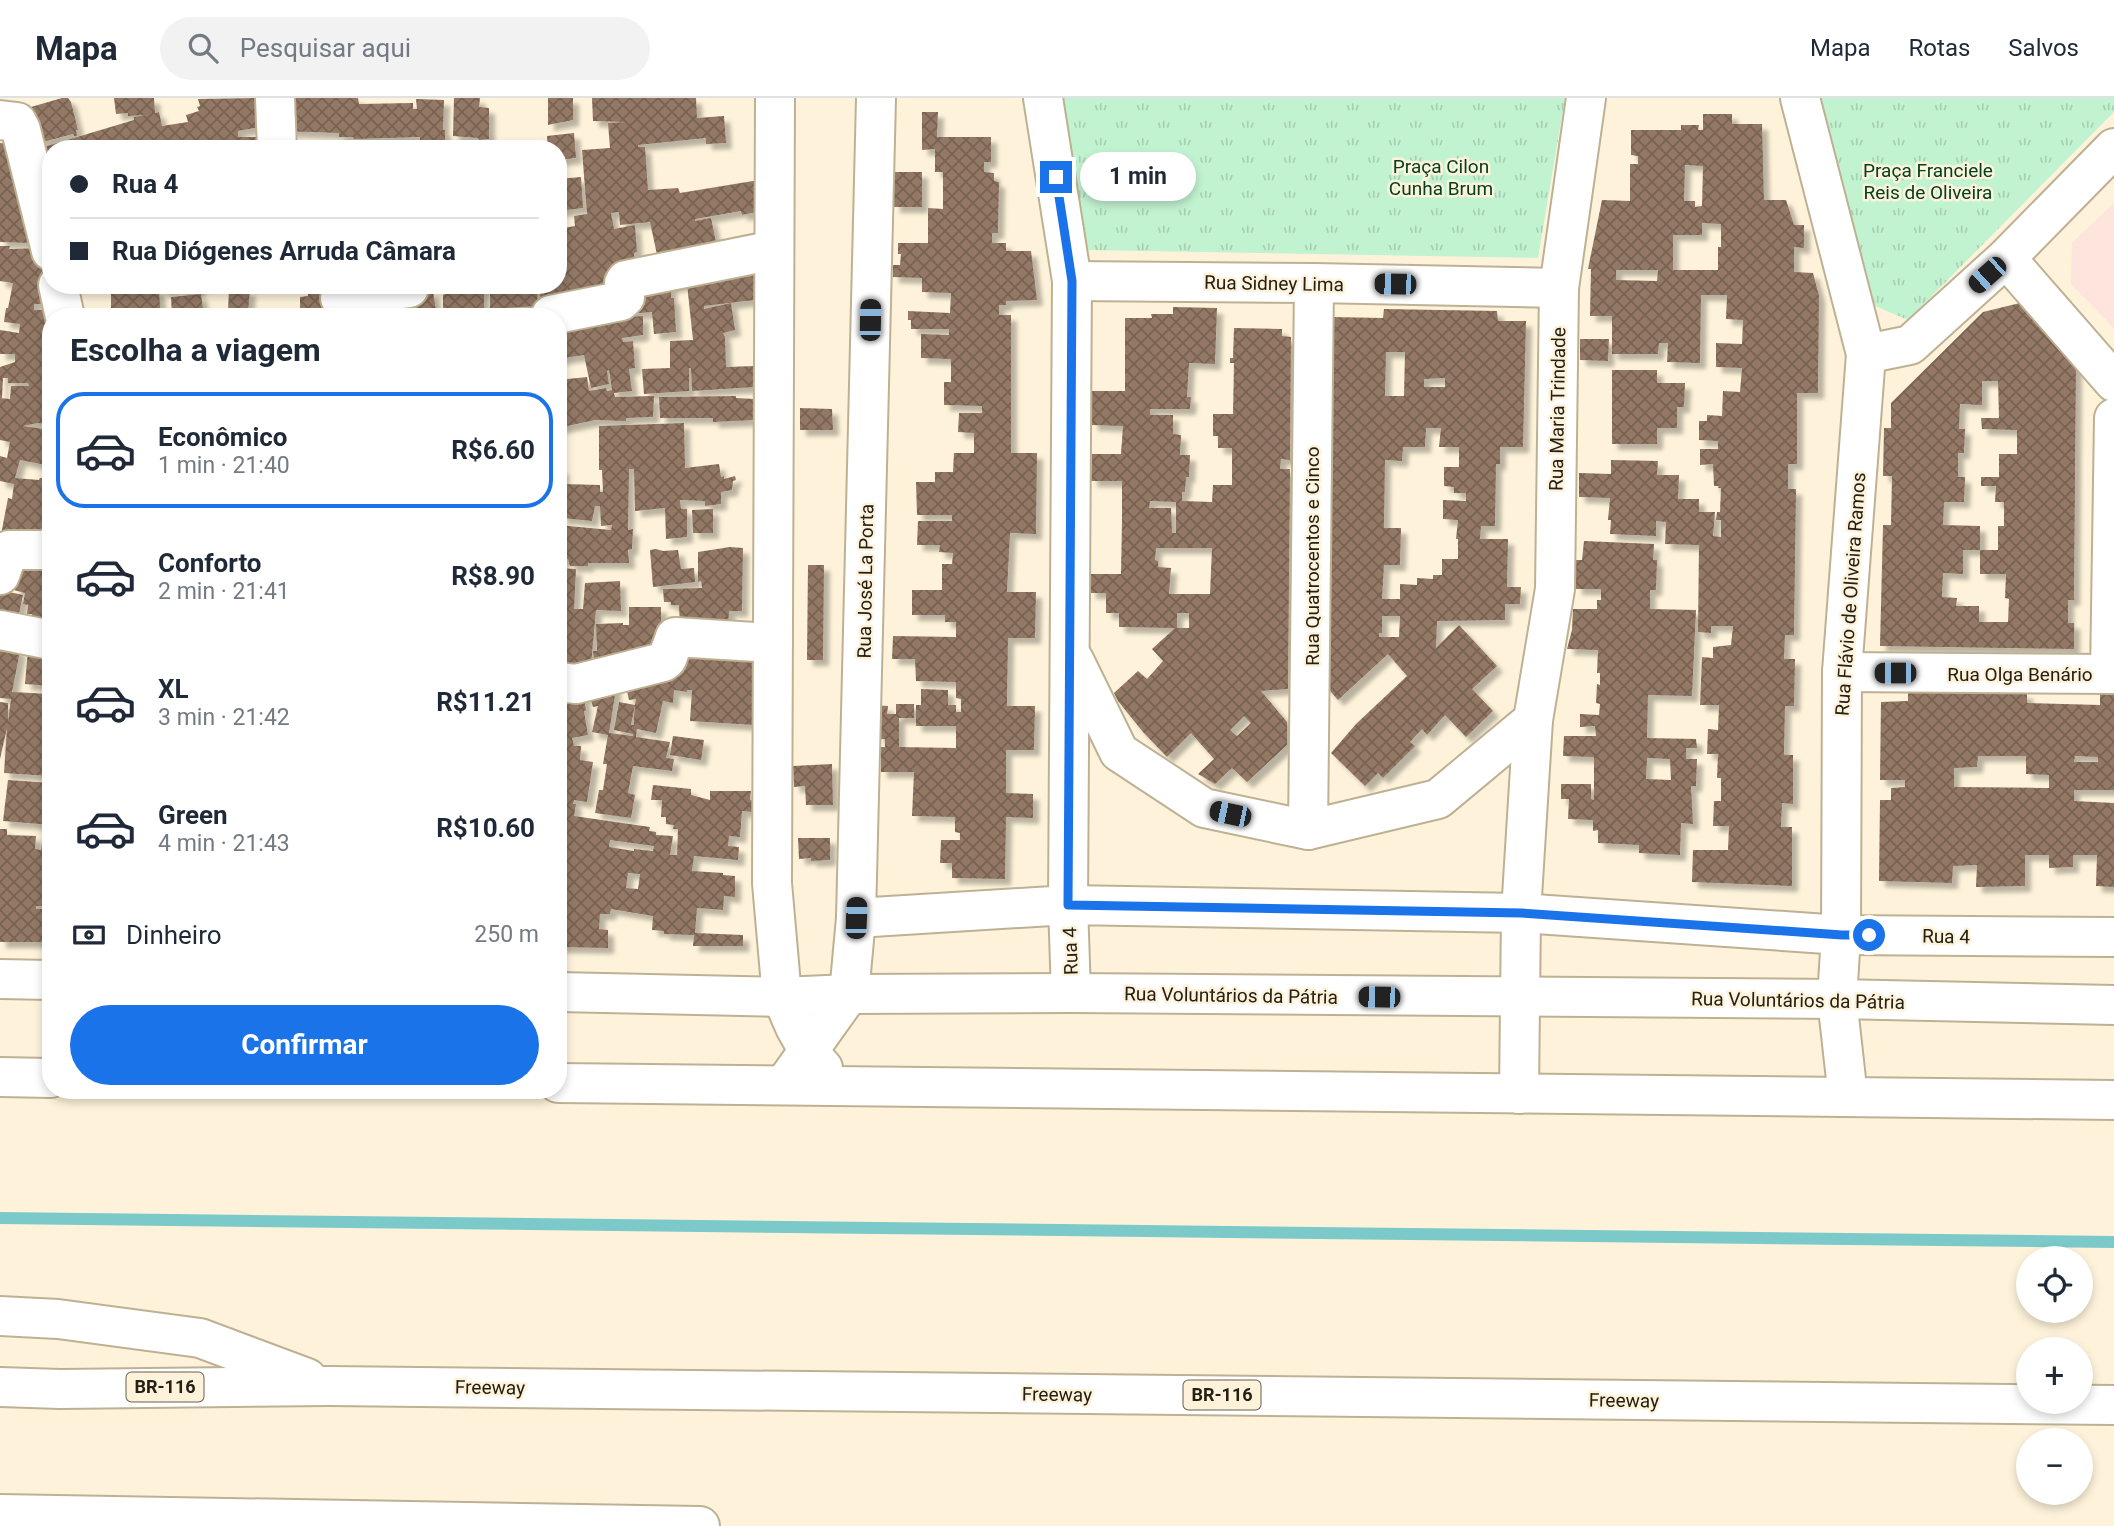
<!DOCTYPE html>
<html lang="pt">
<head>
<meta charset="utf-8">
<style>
  body { margin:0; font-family:Roboto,sans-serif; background:#f2f2f3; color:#1f2937; height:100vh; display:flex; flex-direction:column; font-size:26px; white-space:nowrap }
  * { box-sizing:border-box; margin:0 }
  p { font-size:23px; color:#747a83 }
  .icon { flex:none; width:38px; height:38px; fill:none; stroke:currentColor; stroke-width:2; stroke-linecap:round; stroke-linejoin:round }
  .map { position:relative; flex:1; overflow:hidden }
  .side { position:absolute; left:42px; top:210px; width:525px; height:791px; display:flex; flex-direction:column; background:#fff; border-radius:28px; box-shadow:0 4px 10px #0003 }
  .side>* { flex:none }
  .banner { position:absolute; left:42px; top:42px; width:525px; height:154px; border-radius:28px; box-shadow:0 4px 10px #0003; display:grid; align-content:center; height:154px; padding:0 28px; background:#fff }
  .fabs { position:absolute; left:2016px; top:1148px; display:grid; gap:14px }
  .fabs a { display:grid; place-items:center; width:77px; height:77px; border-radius:50%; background:#fff; box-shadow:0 4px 10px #0003; font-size:35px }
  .end { position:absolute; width:32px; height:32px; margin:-16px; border:9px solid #1a73e8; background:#fff; box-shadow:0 0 0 4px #fff }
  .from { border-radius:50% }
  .bubble { position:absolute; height:49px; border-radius:24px; background:#fff; box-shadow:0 4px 10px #0003; font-size:23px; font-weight:700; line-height:49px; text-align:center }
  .car { position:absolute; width:21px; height:42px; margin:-21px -10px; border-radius:9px; box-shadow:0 0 5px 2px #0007; background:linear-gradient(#222 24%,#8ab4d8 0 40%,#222 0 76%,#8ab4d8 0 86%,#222 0) }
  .banner b { display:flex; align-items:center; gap:24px; height:66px; font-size:26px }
  .banner b+b { border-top:2px solid #e0e1e3 }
  .banner i { width:18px; height:18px; background:#1f2937 }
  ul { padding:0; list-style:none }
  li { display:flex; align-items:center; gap:21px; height:116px; margin:0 14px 10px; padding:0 14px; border:4px solid transparent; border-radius:28px }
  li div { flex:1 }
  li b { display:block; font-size:26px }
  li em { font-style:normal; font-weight:700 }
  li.on { border-color:#1a73e8 }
  li>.icon { width:63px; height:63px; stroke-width:1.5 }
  h2 { padding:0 28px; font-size:32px; line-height:84px }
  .pay { display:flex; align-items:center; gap:18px; height:77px; padding:0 28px; font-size:26px }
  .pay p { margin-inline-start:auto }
  .action { display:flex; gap:14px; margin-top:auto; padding:14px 28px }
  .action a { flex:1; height:80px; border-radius:42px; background:#1a73e8; color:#fff; font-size:28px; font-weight:700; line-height:80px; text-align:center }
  header { display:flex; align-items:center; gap:42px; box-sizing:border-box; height:98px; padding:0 35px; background:#fff; border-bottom:2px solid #e0e1e3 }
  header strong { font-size:33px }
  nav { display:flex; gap:38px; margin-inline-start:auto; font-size:24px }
  .search { width:490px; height:63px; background:#f2f2f3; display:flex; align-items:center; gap:18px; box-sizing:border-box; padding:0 24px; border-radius:38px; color:#747a83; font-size:26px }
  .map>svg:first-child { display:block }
</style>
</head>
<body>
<header>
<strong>Mapa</strong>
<div class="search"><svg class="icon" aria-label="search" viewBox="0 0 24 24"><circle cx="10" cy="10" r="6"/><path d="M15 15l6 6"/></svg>Pesquisar aqui</div>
<nav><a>Mapa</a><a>Rotas</a><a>Salvos</a></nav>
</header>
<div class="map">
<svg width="2114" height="1428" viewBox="0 0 2114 1428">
  <defs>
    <pattern id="park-tufts" width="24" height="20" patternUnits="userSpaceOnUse" patternTransform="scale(1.75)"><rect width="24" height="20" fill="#c2f3d1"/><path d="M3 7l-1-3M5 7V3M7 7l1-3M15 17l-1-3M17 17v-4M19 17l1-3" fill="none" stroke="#a7d0b3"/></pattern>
    <pattern id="building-cross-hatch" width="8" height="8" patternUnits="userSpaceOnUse" patternTransform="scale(1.75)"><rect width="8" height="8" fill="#937865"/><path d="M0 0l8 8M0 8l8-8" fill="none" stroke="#786252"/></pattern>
    <filter id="shadow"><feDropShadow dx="6" dy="6" stdDeviation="2" flood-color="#0004"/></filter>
  </defs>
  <rect width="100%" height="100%" fill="#fef3da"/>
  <path fill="#fde4dc" d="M2114,105V230L2071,186L2072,145Z"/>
  <g fill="url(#park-tufts)">
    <path d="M1063,0H1565L1538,160L1086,152Z"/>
    <path d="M1821,0H2114V14L1908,222L1875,208Z"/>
  </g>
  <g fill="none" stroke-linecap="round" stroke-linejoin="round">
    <path stroke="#7cc9c9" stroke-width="12" d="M0,1120L2114,1144"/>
  </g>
  <g fill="url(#building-cross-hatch)" fill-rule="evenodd" filter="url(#shadow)">
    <path d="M62,0H68L71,4L78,32H76L77,38H74L73,36L39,45L31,9Z"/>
    <path d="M114,0H154L155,15L159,14L162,28L188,24L186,17L199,13L197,9L200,8L198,1L264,0L266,28L238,33V39H264L265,51H51V66L41,69L37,51L134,22V19L146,17L128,18V15L116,16Z"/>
    <path d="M279,0H358L359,6L413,5V11H417L416,1L444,2L443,32H445V43L420,42V39L354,41L353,39H339V35L280,33Z"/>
    <path d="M454,0H480L479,9L489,10V41L479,42L478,40L453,38Z"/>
    <path d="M548,0H573V22L548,27Z"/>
    <path d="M592,0H696L697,20L724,18L726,45L706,46V40L638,47V49H645L648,92L678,90L680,95L759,82L761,113L742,117L741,113L695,121V123L711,120L718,154L659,166L650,124L620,127L619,114L611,115L614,131L635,127L637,154L634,155L635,175L622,199L541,205L538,187H558V131L575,128L574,118L587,116L582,52L610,50L608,25L626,24L593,23Z"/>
    <path d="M922,14H938L937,39H991V64H984V74L994,75V83L999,84L998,135H992V145H1006V153H1031L1037,202L1006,203V207H999V217H1011V355H1037L1036,436L1010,435L1007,494H1036L1035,540H1008L1007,608H1035L1034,652H1006V695L1033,696V720L1006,719L1005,781L952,780V765H940L941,742H960V735L955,734V719L912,718L914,674H881V649H885V641H879L872,607L888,608L887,616H896V606H914V620H899V649L956,650V628H916V607H921V591L948,592V607H956V614H961V601L956,600V584L916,583L915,561H892L893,538L956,539V524H945V517H912V492H942V466H952L953,455L939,454L940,447H917L918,423H952V417H917L916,384H935V374H953L954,355H974V335L958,334L959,315H982V308L944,307V284H951V261L921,260V236L949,237V231H911V222H908V213L950,215L951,195L922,194V180L893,179V167H900L901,156H898V145H928V110L943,111V74H935V51L922,52Z"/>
    <path d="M1703,16H1732V26H1762L1764,102H1786L1794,127H1804V150L1794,149V174L1813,175L1819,198L1818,295H1797V366H1788V391H1796L1794,537H1785L1784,561H1795L1794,608H1785L1784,657H1793V706L1782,705L1781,729H1792V788L1692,784L1693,752H1728L1729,728H1713L1714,703H1721V680H1717L1718,656H1707L1708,631L1718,632L1719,607H1700L1702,559L1713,560V549L1731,547L1733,528H1711V535L1698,534L1699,447L1665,446L1666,424L1656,423V438L1610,436L1611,422H1608L1610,400L1579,399V375L1611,376V362L1658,363L1657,377H1679L1678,401H1699V414H1715L1713,438L1721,439V422H1716L1717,414H1720L1721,390H1718L1719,388H1714L1713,366L1700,367V351H1718V343L1699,342V323H1707V317L1722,318L1723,293L1740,294L1742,270L1716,269V245L1742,246L1743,222L1726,221L1727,197H1701L1700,265L1667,264L1668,245H1659L1658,256H1612V218H1590L1591,171H1588L1602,102L1630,103V66H1638V58L1631,57V32H1681V27H1699L1698,32H1703ZM1685,67L1703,68L1702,108L1695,109V103H1684ZM1702,125L1721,126V149H1718V172H1673V137H1702ZM1616,172H1658L1657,183L1616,182Z"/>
    <path d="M574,35L576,60L558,62V51H548L547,38Z"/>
    <path d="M544,43V51H492V45Z"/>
    <path d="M0,45L18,47L30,145L0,144Z"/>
    <path d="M419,46H469V51H420Z"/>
    <rect x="894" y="74" width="28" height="35"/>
    <path d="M581,79L583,110L558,113V81Z"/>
    <path d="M0,148H10L9,151L41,150L47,167L46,206H34V212H46L50,221L51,327L38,325L23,328L51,332V368L20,362L15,380L39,382L40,380L50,381L51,437L0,442L8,400L12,401L14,386L0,383V358L7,360L10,344L0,342V300L10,301L11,288H29L28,285H8V280H3L2,300H0V269L15,264V256H0V232L19,235L20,226L4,224L6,210H8L13,185L0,183Z"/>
    <path d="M754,164L756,202L746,203L704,208V211L731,205L735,232L723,235L725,239L726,269L755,268V289L692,293L691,270H689V293L644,296L642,271L670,270V243L693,242L687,186L671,189V200H674L676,234L654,236L652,214L618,217L626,219L643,218V237L622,240L623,244L633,243L635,270L629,271L632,293L614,295L615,299L654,298L653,319L626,320V323L595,322L558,330V282L587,279L589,293L606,290L607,293L612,292L609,272L607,273L609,286L591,290L584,257L558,261V223L627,184Z"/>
    <path d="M161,187H200V193L182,195L180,191L162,193Z"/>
    <path d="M308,187H326L327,195L322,196L325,219H292V215L300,213V199L308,198Z"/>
    <path d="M453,187H484V213H479V219H443V197L454,191Z"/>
    <path d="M490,187H537L538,208L490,211Z"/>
    <path d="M159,190L160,210L153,211V219H111V194Z"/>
    <path d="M229,191L250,192L248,214L228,213Z"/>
    <path d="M433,193L437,219H363L412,198Z"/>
    <path d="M201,196L204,219H172L171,199Z"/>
    <path d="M2024,204L2076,264L2074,502H2068V525H2074V551L1880,548L1883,427H1891L1892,378H1883L1884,330H1891V305L1983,214ZM1982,283H1998L1999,320H1981L1982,331L2017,332V356H1999V379H1981V388H1996L1995,404H2004V428H1998V452H1980V476H2006L2005,500L2009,501L2008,524H1979V508H1956L1957,500L1942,499L1943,475L1963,476V452H1980V428L1943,427L1944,404H1964L1965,379H1958V355H1964L1965,331H1959L1960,306L1982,307Z"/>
    <path d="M1173,209L1217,210L1215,266L1189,265L1187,299H1191L1190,311H1150V317H1173V336L1181,337L1180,357H1190L1189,379H1186L1185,394H1182V403L1212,404L1213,387H1232V350H1218V338H1213V316H1233L1234,265H1230V260H1233L1234,230L1282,231V238L1291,239L1290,362L1281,361L1280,371H1290L1288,591L1261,593L1287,624V647L1247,684L1232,670L1215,686L1198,676L1214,661L1191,635L1167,659L1143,634L1118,603L1114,595L1138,573L1147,581L1163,563L1152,551L1175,530L1119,529V515H1106V495H1090V476H1121L1122,423V383H1091L1092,356H1121L1123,328L1092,327V293H1125V220H1152L1151,216H1173ZM1150,403L1176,404V435H1172L1171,410H1149ZM1156,450H1212L1210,496H1169L1171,470L1158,469V463L1155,462ZM1177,515H1189V530H1177ZM1244,618L1251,625L1237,638L1230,632Z"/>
    <path d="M1384,211L1497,213L1498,223H1526L1523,349H1500V366H1496L1495,428H1481L1480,441H1508L1507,489H1521L1520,506H1505V522L1437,523L1436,550L1459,527L1497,568L1472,591L1493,613L1466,639L1445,617L1427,637L1422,631L1410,644L1415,648L1383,680L1378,675L1365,688L1331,655L1356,626L1407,578L1388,556L1338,602L1324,586L1331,219L1383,220ZM1386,254H1405L1404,298H1385ZM1445,280V289H1424V281ZM1426,330H1441L1439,349H1459V369H1444V388L1454,389V395H1466V403L1443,402V421L1458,422L1456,441H1458V461H1442V477H1433V481L1417,480V487L1400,486V501H1382L1384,467H1400L1401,430H1384L1385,362L1402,363L1403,349H1425ZM1382,518H1400L1399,539H1379V535H1382Z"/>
    <path d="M487,214L518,216V219H486Z"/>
    <path d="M1580,241H1609L1608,263L1580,262Z"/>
    <path d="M1612,272H1657V285H1685L1684,309H1677V330H1657V346H1612Z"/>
    <path d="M736,298V300L755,301V322L713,324V320H660L659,299Z"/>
    <path d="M800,310L832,311L833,332H800Z"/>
    <path d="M684,325L685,370L719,366L721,379L724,378V381L735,378L736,382L733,383L732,392L721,394V406L705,408V403L680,402L681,411H687V439L666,441L665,410L635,413L634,371H629L628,432L633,431L632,451L628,452L629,465H588V468H570L568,461L558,464V427L611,432L612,427L601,428L600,408H595L592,423L562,420L564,386L600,387V394H603L602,372H599V328Z"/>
    <path d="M558,371H563L560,413H558Z"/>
    <path d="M713,411V435H693L692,412Z"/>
    <path d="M1584,443L1654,446L1653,462H1657L1656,492H1650V511L1696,512L1692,598L1648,597L1647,640L1696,641L1697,650H1686V661H1697L1696,688H1691L1693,726L1681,725L1680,757L1639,755V747L1598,745V732L1593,733V722L1568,721L1569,701H1561V686H1591V701L1594,702V659L1563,658L1564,638H1596L1595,628L1580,629V616L1599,617L1600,606L1596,605L1597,586L1600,587V575H1597L1598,552L1567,551L1572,532L1573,511H1597V502H1601V491H1576V462H1582ZM1647,660L1670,661L1671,682L1646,681Z"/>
    <path d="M730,449L743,450L742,513H729L728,529L680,531L679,507H671V504H664L663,491L702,490L701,483L698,484V454Z"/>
    <path d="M656,451L663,453L678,452L681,471L694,470L695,484L653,489L650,452Z"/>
    <path d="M24,453L50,457L44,497L45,500L51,501V541L30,524L32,516H27L28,507L23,506L25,495L14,492Z"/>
    <path d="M808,467H824L823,562H807Z"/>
    <path d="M558,470L576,471L574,511H583L585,485L620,483L621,513L596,512L591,567L558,579Z"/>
    <path d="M0,492L23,497L18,520L0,530Z"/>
    <path d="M629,509H661V529L670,546L597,564V561H594L593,553H597L596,526L623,525V527H629Z"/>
    <path d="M0,539L20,553L12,594L51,596L49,678L4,675L7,630L0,661V604L8,605V624L11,601L0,600Z"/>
    <path d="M678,542L757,551L754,627L690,623L692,592H687V594L674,592L673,605L663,603L656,635L637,631L636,639L670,644L666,660L674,661L672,673L633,668L628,695L635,697L631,720L595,715L599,692H603L607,666H603L608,637L592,634L598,608L593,609L590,598L584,600L586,612L584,613L588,637L572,640L574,648H581L580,662L593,664L587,704L574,702L573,706H576L574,718L650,729L649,733L656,734V737L673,738L670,757H677L678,731H673L674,727L666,726V719H661L662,702H651L653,687L691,691V697L710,702V693H751L750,702L754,703L753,714L742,713L740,739L729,738L728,748L739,749L738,762L694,758L692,773L723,775V777L735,778V799L724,798L723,812L697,810L695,835L743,837V848H693L694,837L664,836V833L652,832L653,818L611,811L610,816H600L599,831L608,832V850L558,849V615H560L561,599L615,580V597L609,635L633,638V636L614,632L619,604L635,607L631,627H634V618L635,607L636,601L629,602L626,589L635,581H671ZM610,742L654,748L653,753L634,751V753L609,749ZM628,775L640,776L638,791L626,790Z"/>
    <path d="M28,551L51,553V588L25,586Z"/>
    <path d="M1908,593L2027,595V605L2100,607V596H2114V692H2074V703L2114,705V789L2096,788L2097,757H2073V769L2049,770V757H2025V788L1976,789L1977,767L1953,768L1952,785L1879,783L1880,702H1891V690L1905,689V682H1880L1881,604L1908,603ZM1978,658H2026V676L2049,677V690L1954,689V670L1977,669ZM2075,658L2098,659V664H2074Z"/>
    <path d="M673,638L704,642L701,662L670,657Z"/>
    <path d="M832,666L833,707H806L805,688L794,689L793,668Z"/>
    <path d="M8,682L51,685V727L3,723Z"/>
    <path d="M0,731H7V737L36,738L35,751L41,752L43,738L51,739V808H36V811H50L49,844H0Z"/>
    <path d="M798,740H830V762L811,763V760L799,761Z"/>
  </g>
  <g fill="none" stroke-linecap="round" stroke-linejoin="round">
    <g stroke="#beb193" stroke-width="42">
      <g id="minor">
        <path d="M275,0L277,51"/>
        <path d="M775,0L772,785L782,899L795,929L809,954L823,970"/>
        <path d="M1800,0L1866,256L1842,574L1841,837L1837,901L1848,999"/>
        <path d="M0,22L17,24L21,32L51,153"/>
        <path d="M2006,160L2114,284"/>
        <path d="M1072,183L1314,185L1559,190"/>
        <path d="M58,187L65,219"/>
        <path d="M340,200L409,190V187"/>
        <path d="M551,217L621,203L625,199L624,185L626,182L774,152"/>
        <path d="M1866,256L1910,247L2006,160L2114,50"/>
        <path d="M0,477L9,452H47L51,449"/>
        <path d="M0,532L51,542"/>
        <path d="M1074,562L1119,654L1204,710L1308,732L1438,701L1533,622"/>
        <path d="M1842,574L2114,576"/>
        <path d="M2110,576L2114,320"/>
        <path d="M558,584L576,586L663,564L667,561L675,539L773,545"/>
        <path d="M1308,732L1314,185"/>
        <path d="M856,820L1068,807L1072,183L1043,0"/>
        <path d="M1071,895L1068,807L1521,815L1841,837L2114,839"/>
        <path d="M784,987L849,896L856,820L876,0"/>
        <path d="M1519,996L1521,815L1533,622L1555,491L1559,190L1586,0"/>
      </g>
    </g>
    <g stroke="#beb193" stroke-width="42">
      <g id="major">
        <path d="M0,881L51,882"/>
        <path d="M558,894L782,899L849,896L1071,895L1837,901L2114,907"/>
        <path d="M0,979L51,980"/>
        <path d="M558,985L2114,1002"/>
      </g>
    </g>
    <g stroke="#beb193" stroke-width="42">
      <g id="highway">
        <path d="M0,1218L58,1221L200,1240L307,1280"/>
        <path d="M0,1289L60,1291L329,1288L2114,1307"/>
        <path d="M0,1416L700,1428"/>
      </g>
    </g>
    <use href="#minor" stroke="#fff" stroke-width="38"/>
    <use href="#major" stroke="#fff" stroke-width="38"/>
    <use href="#highway" stroke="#fff" stroke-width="38"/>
  </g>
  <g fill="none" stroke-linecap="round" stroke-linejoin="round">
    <path stroke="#1a73e8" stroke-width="9" d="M1056,79L1072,183L1068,807L1521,815L1842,837H1869"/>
  </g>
  <g text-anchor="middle" stroke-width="5" stroke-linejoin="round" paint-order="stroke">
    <g fill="#fef3da" stroke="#665f50" stroke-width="2">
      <rect x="126.5" y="1274.5" width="77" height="29" rx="5"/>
      <rect x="1183.5" y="1282.5" width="77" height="29" rx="5"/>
    </g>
    <g font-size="18" font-weight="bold" fill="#252015">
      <text x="165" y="1295">BR-116</text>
      <text x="1222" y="1303">BR-116</text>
    </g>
    <g font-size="19" fill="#004120" stroke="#fef3da">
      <text x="1441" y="75">Praça Cilon<tspan x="1441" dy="22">Cunha Brum</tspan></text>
      <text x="1928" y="79">Praça Franciele<tspan x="1928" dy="22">Reis de Oliveira</tspan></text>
    </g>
    <g font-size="19" fill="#252015" stroke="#fef3da">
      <text transform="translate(1274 185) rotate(1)" y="7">Rua Sidney Lima</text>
      <text transform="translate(1557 311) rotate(-89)" y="7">Rua Maria Trindade</text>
      <text transform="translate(1312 458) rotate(-90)" y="7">Rua Quatrocentos e Cinco</text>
      <text transform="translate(865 483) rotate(-89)" y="7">Rua José La Porta</text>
      <text transform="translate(1850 496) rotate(-86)" y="7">Rua Flávio de Oliveira Ramos</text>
      <text x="2020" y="583">Rua Olga Benário</text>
      <text transform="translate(1946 838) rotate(1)" y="7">Rua 4</text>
      <text transform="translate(1070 853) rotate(-92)" y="7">Rua 4</text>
      <text transform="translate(1231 897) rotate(1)" y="7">Rua Voluntários da Pátria</text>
      <text transform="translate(1798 902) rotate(1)" y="7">Rua Voluntários da Pátria</text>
      <text transform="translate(490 1289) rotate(1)" y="7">Freeway</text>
      <text transform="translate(1057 1296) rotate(1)" y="7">Freeway</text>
      <text transform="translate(1624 1302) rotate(1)" y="7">Freeway</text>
    </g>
  </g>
</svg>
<div class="fabs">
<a><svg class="icon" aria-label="locate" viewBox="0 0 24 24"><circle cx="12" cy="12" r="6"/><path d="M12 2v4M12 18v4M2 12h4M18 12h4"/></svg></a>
<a>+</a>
<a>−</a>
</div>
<i class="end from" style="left:1869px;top:837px"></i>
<i class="end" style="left:1056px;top:79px"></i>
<div class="bubble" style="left:1080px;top:54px;width:116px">1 min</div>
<i class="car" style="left:1987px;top:177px;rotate:228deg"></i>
<i class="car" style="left:1395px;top:186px;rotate:271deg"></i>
<i class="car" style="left:870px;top:222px;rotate:1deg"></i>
<i class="car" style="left:1895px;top:575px;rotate:270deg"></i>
<i class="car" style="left:1230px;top:716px;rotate:282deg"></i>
<i class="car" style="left:856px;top:820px;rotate:2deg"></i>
<i class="car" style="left:1379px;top:899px;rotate:271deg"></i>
<div class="banner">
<b><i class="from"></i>Rua 4</b>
<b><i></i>Rua Diógenes Arruda Câmara</b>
</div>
<section class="side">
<h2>Escolha a viagem</h2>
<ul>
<li class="on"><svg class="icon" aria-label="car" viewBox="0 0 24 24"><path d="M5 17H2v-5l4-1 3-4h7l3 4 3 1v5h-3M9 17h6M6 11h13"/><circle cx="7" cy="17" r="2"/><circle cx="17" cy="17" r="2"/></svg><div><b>Econômico</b><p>1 min · 21:40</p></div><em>R$6.60</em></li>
<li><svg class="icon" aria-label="car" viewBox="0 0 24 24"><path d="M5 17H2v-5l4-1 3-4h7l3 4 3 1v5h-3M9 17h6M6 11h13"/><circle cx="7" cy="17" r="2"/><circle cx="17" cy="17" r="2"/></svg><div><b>Conforto</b><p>2 min · 21:41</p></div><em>R$8.90</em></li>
<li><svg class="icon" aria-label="car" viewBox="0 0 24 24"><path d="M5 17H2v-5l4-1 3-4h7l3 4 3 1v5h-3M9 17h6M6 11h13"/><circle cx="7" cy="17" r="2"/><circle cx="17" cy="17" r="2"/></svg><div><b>XL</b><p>3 min · 21:42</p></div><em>R$11.21</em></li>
<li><svg class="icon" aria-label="car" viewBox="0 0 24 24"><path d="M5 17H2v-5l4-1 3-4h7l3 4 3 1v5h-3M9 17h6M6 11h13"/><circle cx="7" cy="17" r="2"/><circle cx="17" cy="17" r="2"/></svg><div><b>Green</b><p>4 min · 21:43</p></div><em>R$10.60</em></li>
</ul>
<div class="pay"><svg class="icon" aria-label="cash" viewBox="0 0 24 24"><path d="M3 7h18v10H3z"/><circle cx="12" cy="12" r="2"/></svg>Dinheiro<p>250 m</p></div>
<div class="action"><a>Confirmar</a></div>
</section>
</div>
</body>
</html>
